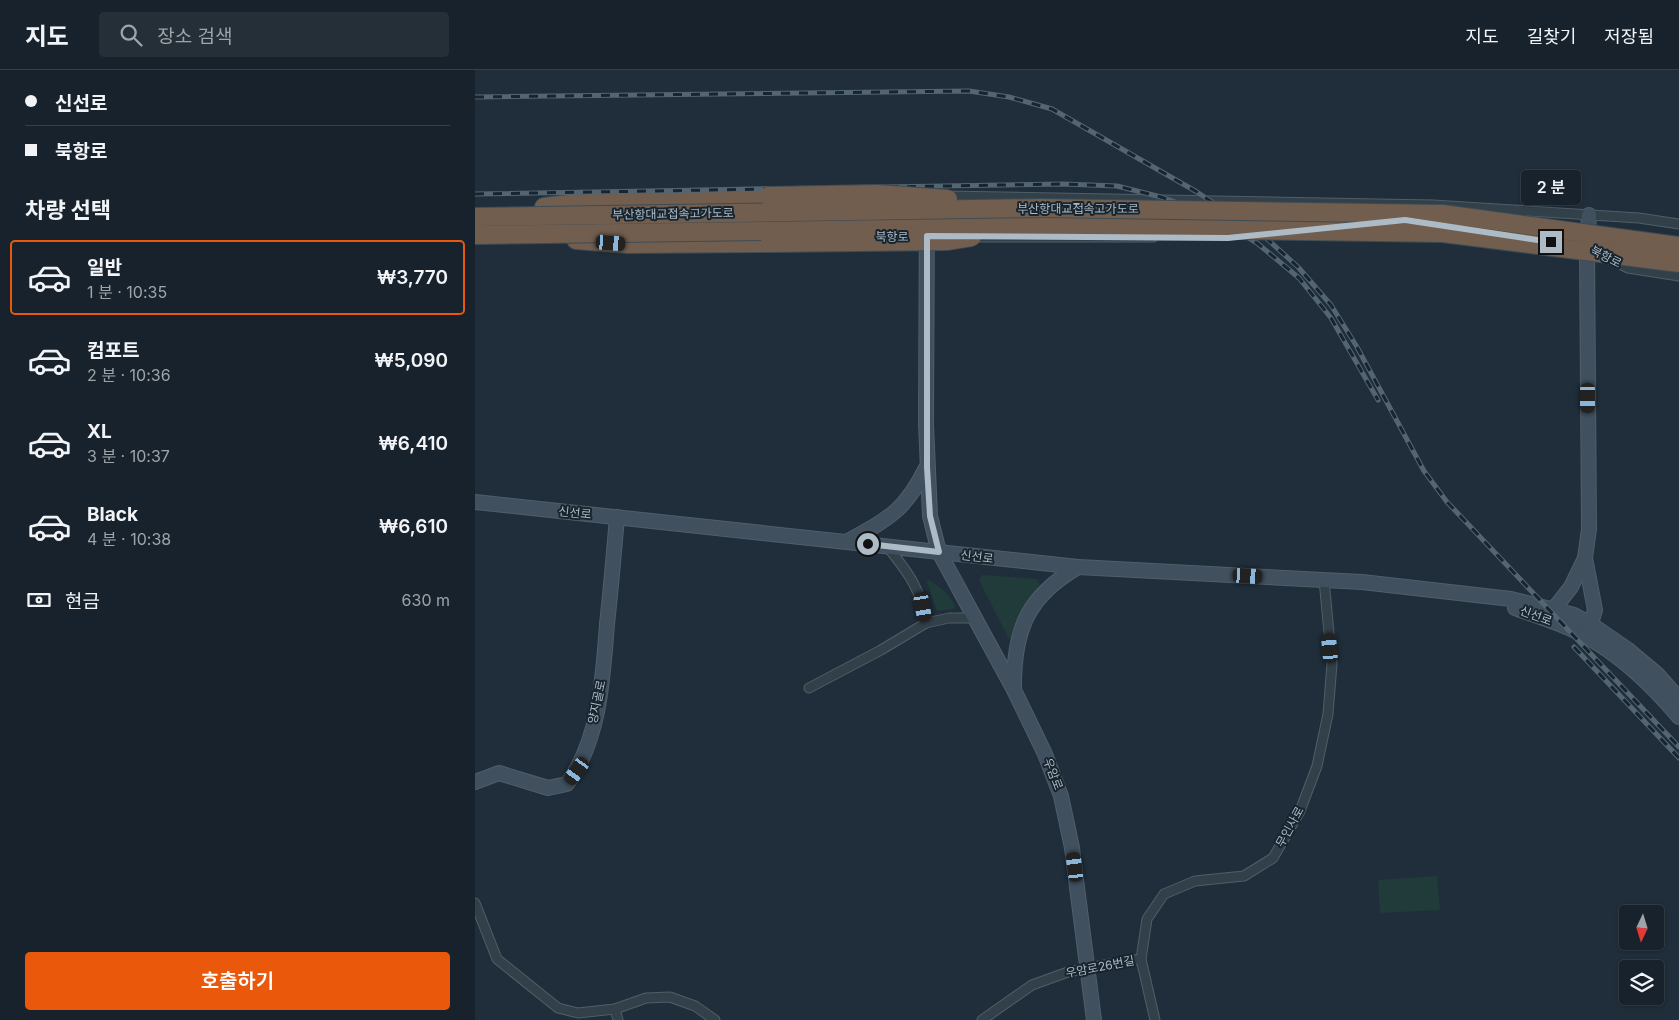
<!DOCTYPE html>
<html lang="ko">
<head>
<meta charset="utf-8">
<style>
  body { margin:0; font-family:Inter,"Noto Sans KR",sans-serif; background:#242f38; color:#f1f3f6; height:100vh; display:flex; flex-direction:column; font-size:19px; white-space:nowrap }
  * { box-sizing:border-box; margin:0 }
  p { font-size:16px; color:#9ea4a9 }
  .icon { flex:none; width:28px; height:28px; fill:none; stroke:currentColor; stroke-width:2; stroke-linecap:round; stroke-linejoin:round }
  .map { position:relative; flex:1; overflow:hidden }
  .details { display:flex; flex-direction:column; background:#17222c; width:475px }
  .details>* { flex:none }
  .top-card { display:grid; align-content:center; height:110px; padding:0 25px; background:#17222c }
  .needle { width:32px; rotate:184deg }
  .fabs { position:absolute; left:1144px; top:835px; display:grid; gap:10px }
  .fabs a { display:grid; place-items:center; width:45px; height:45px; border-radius:5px; background:#17222c; box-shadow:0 1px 4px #0004,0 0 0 1px #363f48; font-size:25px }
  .end { position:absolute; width:22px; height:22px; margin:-11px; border:6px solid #adbbc7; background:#111; box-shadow:0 0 0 2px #111 }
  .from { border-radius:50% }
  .bubble { position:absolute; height:35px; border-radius:5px; background:#17222c; box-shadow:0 1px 4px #0004,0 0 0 1px #363f48; font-size:16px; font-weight:600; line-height:35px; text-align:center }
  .car { position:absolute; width:15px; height:30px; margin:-15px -8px; border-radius:6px; box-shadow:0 0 4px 1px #0007; background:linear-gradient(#222 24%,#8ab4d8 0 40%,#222 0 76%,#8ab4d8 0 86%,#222 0) }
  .top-card b { display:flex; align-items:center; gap:18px; height:48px; font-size:19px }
  .top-card b+b { border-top:1px solid #363f48 }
  .top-card i { width:12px; height:12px; background:#f1f3f6 }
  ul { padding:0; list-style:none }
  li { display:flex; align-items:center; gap:15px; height:75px; margin:0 10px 8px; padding:0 15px; border:2px solid transparent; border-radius:5px }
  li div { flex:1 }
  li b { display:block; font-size:19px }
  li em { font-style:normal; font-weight:600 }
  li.active { border-color:#ea580c }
  li>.icon { width:45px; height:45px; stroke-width:1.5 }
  h2 { padding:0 25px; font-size:22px; line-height:60px }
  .pay { display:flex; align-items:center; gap:12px; height:55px; padding:0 25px; font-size:19px }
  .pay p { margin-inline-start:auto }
  .cta { display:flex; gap:10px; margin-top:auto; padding:10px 25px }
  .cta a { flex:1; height:58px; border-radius:5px; background:#ea580c; color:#fff; font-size:20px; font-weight:600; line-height:58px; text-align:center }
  header { display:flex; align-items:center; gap:30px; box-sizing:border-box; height:70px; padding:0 25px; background:#17222c; border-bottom:1px solid #363f48 }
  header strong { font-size:24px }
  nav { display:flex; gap:28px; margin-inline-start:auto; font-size:18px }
  .search { width:350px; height:45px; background:#242f38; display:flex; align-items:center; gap:12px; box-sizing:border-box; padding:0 18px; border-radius:5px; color:#9ea4a9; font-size:19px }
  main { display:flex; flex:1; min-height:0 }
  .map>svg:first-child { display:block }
</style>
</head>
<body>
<header>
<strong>지도</strong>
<div class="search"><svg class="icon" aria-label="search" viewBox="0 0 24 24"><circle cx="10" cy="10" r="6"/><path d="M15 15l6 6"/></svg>장소 검색</div>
<nav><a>지도</a><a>길찾기</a><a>저장됨</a></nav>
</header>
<main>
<section class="details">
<div class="top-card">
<b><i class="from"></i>신선로</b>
<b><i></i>북항로</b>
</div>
<h2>차량 선택</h2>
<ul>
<li class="active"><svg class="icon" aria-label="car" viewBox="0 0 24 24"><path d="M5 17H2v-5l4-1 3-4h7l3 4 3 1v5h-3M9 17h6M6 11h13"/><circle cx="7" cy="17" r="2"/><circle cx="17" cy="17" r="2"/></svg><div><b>일반</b><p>1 분 · 10:35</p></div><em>₩3,770</em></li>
<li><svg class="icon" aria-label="car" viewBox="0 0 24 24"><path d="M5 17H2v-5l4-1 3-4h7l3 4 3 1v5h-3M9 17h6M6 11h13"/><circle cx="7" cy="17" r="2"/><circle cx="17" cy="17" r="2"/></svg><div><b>컴포트</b><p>2 분 · 10:36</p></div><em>₩5,090</em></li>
<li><svg class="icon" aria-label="car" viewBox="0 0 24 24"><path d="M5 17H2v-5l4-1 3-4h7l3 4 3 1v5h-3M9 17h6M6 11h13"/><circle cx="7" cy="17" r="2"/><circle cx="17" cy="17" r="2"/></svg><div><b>XL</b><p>3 분 · 10:37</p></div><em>₩6,410</em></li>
<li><svg class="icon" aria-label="car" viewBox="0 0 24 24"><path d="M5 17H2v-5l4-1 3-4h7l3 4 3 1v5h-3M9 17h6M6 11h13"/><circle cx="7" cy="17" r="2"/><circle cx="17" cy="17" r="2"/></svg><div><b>Black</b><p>4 분 · 10:38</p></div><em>₩6,610</em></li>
</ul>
<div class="pay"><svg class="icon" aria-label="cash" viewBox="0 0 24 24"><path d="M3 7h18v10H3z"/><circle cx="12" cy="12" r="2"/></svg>현금<p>630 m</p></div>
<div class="cta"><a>호출하기</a></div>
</section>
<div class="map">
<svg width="1204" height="950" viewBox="0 0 1204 950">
  <rect width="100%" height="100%" fill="#1f2e3a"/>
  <g fill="#213b3a">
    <path d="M507,505L562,509L565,514L545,543L537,568L534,569L504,510Z"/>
    <path d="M451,509C465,516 473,522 480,536L479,539L462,541Z"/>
    <path d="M962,806L965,840L905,843L903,810Z"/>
  </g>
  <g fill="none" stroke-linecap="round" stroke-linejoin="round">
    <g stroke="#505e68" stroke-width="11">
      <g id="street">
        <path d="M470,126L958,135L1164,148L1204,154"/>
        <path d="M890,154L930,150L967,156"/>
        <path d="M493,167H678"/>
        <path d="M1135,189L1153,198L1204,206"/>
        <path d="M412,476C434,504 445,517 451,553"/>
        <path d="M334,618L406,580L451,553L474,548H499"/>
        <path d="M0,833L22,889L83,938L103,943L140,939L171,928L195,927L220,936L240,950"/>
        <path d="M635,894L666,889"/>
        <path d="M140,939L143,950"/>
        <path d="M507,950L557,915L593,902"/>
        <path d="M680,950L666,889L672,849L689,824L720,811L769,806L798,788L825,741L842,696L853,644L857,594L849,510"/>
      </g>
    </g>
    <g stroke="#505e68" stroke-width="16">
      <g id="secondary">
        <path d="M452,130L451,354L455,446L464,482L539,620L570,684L586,726L597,778L619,950"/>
        <path d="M0,432L603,497L887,512L1036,529L1099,545L1117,555L1152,579L1183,605L1204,629"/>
        <path d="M373,471C413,449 430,441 451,398"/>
        <path d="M1040,538C1064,547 1090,554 1112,567C1148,587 1177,615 1204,647"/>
        <path d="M1078,540L1096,517L1110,488"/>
        <path d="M1112,567L1120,540L1110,488L1114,459L1112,177L1114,145"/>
        <path d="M539,616C539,559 553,526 603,497"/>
        <path d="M0,712L24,703L73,718L92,714C125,670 128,606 132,554C136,518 139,483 142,447"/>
      </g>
    </g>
    <g stroke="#3d4b55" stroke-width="20">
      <g id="highway">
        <path d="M69,137L128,130L293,126"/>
        <path d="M101,170L153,174L295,173"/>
      </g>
    </g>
    <use href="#street" stroke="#32404a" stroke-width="9"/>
    <use href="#secondary" stroke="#40505e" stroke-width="14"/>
    <use href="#highway" stroke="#715e4f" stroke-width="18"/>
    <g stroke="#546572" stroke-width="5">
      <g id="rail">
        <path d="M0,27L494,21L534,27L577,39L722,122L791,168L823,197L856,235L882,277L949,401L972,432L1204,677"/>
        <path d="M0,124L588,114L642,116L686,127L732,143L782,173L824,208L856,248L903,330"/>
        <path d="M1099,577L1204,688"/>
      </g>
    </g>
    <use href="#rail" stroke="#18252f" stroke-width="3" stroke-dasharray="9" stroke-linecap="butt"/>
    <g stroke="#505e68" stroke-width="11" stroke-linecap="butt">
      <path id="street-bridge" d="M593,902L635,894"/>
    </g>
    <g stroke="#3d4b55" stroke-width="20" stroke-linecap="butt">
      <g id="highway-bridge">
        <path d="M293,126L402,124L473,129"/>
        <path d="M0,147L566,138L968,144L1204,176"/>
        <path d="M0,165L569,157L968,163L1204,193"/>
        <path d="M295,173L472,171L497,167"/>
      </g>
    </g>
    <use href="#street-bridge" stroke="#32404a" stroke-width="9"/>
    <use href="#highway-bridge" stroke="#715e4f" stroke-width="18"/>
  </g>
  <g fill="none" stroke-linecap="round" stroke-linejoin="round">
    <path stroke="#adbbc7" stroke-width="6" d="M393,474L464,482L455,446L452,397V166L753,168L930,150L1076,172"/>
  </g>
  <g text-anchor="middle" stroke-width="4" stroke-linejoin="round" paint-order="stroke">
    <g font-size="12" fill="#adbbc7" stroke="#18252f">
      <text x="603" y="143">부산항대교접속고가도로</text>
      <text transform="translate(198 144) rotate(-1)" y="4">부산항대교접속고가도로</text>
      <text x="417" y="171">북항로</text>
      <text transform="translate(1131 187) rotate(27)" y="4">북항로</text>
      <text transform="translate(100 443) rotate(6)" y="4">신선로</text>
      <text transform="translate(502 487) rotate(7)" y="4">신선로</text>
      <text transform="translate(1061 546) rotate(20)" y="4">신선로</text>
      <text transform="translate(122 632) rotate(-78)" y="4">양지골로</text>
      <text transform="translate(578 704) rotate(69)" y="4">우암로</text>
      <text transform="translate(815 757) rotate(-61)" y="4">무인사로</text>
      <text transform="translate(625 897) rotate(-11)" y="4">우암로26번길</text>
    </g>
  </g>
</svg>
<div class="fabs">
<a><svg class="needle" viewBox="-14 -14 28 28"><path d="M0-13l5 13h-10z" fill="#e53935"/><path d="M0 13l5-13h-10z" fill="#9ea4a9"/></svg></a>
<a><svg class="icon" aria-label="layers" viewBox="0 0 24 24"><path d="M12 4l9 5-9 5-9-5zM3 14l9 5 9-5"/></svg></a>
</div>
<i class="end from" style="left:393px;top:474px"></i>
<i class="end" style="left:1076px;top:172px"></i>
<div class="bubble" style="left:1046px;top:100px;width:60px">2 분</div>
<i class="car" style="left:136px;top:173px;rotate:94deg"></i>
<i class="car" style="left:1113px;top:328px;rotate:180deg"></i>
<i class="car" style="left:773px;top:506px;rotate:93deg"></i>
<i class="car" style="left:448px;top:537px;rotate:170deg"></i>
<i class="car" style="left:855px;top:578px;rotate:355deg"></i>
<i class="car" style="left:102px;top:701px;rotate:216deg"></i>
<i class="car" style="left:600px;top:797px;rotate:353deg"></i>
</div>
</main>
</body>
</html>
